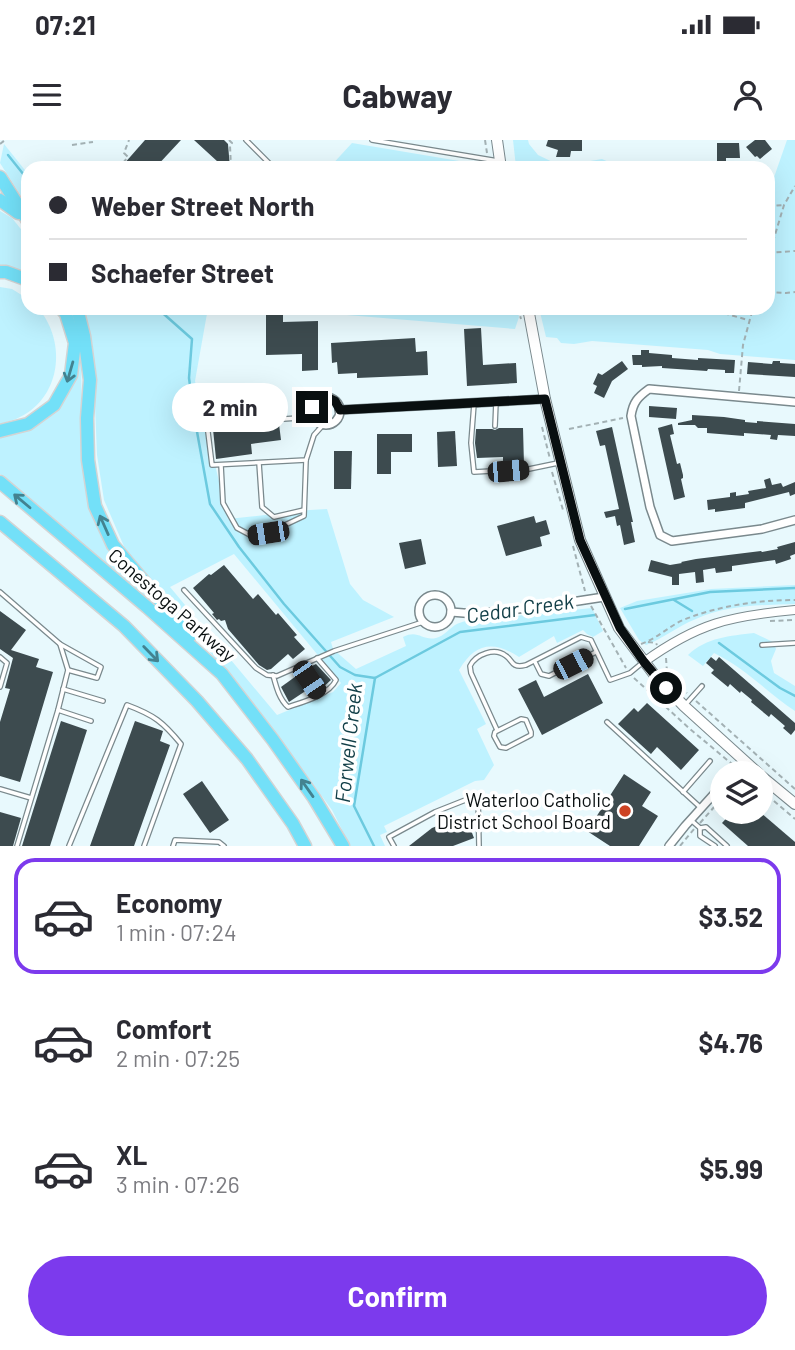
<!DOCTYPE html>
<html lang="en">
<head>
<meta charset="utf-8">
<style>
  body { margin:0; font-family:Barlow,sans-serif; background:#f7f7f7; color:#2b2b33; height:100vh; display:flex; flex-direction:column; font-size:26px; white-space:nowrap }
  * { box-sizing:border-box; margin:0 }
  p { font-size:23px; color:#7c7c81 }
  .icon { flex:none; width:38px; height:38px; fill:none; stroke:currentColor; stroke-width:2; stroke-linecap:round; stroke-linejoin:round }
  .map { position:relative; height:706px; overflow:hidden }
  .sheet { display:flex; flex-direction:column; background:#fff; flex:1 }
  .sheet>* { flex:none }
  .guide { position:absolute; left:21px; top:21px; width:754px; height:154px; border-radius:21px; box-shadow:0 7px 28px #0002; display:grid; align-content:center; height:154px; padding:0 28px; background:#fff }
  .buttons { position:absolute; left:710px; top:621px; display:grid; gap:14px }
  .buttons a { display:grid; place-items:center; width:63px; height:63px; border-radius:50%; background:#fff; box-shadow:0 7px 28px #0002; font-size:35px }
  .end { position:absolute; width:32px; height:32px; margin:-16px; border:9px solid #090f10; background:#fff; box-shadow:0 0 0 4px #fff }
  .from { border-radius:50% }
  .bubble { position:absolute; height:49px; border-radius:24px; background:#fff; box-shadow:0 7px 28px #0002; font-size:23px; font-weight:700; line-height:49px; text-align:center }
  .car { position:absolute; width:21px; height:42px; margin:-21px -10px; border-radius:9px; box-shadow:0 0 5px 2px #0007; background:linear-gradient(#222 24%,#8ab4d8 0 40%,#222 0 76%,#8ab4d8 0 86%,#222 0) }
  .guide b { display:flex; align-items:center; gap:24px; height:66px; font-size:26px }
  .guide b+b { border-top:2px solid #e1e1e2 }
  .guide i { width:18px; height:18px; background:#2b2b33 }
  ul { padding:12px 0 0; list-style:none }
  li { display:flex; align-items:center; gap:21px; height:116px; margin:0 14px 10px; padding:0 14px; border:4px solid transparent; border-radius:21px }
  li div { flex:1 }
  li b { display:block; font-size:26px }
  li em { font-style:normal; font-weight:700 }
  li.on { border-color:#7c3aed }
  li>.icon { width:63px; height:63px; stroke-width:1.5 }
  .cta { display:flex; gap:14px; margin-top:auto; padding:14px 28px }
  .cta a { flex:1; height:80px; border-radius:42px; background:#7c3aed; color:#fff; font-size:28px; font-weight:700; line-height:80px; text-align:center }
  .status { display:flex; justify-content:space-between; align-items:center; height:49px; padding:0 35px; background:#fff; direction:ltr }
  .status svg { height:19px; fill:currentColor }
  header { display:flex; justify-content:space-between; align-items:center; height:91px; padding:0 28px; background:#fff; font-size:32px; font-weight:700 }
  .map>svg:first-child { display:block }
</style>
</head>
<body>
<div class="status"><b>07:21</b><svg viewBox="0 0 49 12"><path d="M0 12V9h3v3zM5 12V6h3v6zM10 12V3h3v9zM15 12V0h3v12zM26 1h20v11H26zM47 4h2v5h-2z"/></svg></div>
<header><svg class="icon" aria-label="menu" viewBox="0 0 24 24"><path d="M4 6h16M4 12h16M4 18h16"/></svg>Cabway<svg class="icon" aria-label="person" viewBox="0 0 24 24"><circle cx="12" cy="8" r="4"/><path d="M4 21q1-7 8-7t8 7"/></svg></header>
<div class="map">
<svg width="795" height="706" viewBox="0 0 795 706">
  <rect width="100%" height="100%" fill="#e8f9fd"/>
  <g fill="#bef2ff" fill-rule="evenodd">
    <path d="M513,0H528L529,4L538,15L561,26L602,19L618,26L638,28H511L516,27Z"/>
    <path d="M787,0H795V220L720,214L708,210L592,201L574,204L561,203L557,198L546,197L539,168H768V45L772,43Z"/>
    <path d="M352,3L483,25L488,28H329Z"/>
    <path d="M4,4L28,34V67L0,23Z"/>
    <path d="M0,71L12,78L28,98V135L0,128Z"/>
    <path d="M0,147L12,149L28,159V168H38C68,203 61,260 16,279C11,281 5,282 0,284Z"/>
    <path d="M84,168H208L195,241L228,379L310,370L327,369L350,444L363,460L394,477L331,502L333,509L356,529L406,506L403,497C418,489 422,501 436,498C444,496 449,489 455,485C458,483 462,482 466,481L592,468L603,491L593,497L587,494L583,490L557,503L554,496L519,517C493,500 475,503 459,530L486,584L477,589L494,625L484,640L475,641L384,686L387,692L380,695L385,706H350L332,670L266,580L126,411L104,360L97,315L93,216ZM234,414L341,543L333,552L277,575L170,447Z"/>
    <path d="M262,168H517L519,177L515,189Z"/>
    <path d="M81,209L82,295L91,363L148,453L145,456L0,334V296L15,294L37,284L73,243Z"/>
    <path d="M795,445V464C761,465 727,465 696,479C678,486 664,498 646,505L639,500L620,468L637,461L711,449Z"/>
    <path d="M754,493L773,502L776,509L771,521L774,533L795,546V571C768,553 744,527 714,513L703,526L688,515C707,497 730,496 754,493Z"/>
  </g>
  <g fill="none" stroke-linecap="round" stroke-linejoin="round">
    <g stroke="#6ccadf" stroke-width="2.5">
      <path d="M8,15L28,40"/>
      <path d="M157,168L192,199L189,238L194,275L210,364L239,407L284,464L340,527L355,535L375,538"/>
      <path d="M674,460L692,471"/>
      <path d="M625,469L710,452L795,448"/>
      <path d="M719,503L780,548L795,556"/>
      <path d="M375,538L460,492L595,475"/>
      <path d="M374,706L354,666L375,538"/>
    </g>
  </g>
  <g fill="#3d4b4f">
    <path d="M145,0H181L155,28H125L123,25Z"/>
    <path d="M194,0H224L228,4L230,28H212L218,22Z"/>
    <path d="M548,0H582V11H571L570,17H556L558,10L546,6Z"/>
    <path d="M755,0H765L772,9L760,19L757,16L755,17L746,7Z"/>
    <path d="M717,3H739L740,18H726V22H717Z"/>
    <path d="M266,175H283V182L318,181V230L302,231V214L266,215Z"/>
    <path d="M481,188L483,225L516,223L517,243L467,246L464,189Z"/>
    <path d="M415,198L416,212L427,211L428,235L357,238V233L338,234L337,222L332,223L331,203Z"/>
    <path d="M641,210H649V213L672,215V218L698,220V218L735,220L734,233H725V230L708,229L707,231L662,228V226L642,227V225H633L632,215H641Z"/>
    <path d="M622,221L628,229L612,241L604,258L594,253L597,246L593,244L598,233L602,235Z"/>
    <path d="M773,221H780V223L795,224V237L747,234L748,222L772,224Z"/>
    <path d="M649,266L677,268L676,279L649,277Z"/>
    <path d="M692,275L724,277L745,280V282L757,283V281L795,284V296L778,295L777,300L770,299L771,295L744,293V296L707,293V288H698L695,285H678V283L692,280Z"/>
    <path d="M279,284L281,300L251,304L252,314L216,319L213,289Z"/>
    <path d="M672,284L674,294L670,295L677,324L680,323L683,335V338L681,339L685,357L674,360L658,288Z"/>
    <path d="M612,287L633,382H631L635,402L624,405L620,385L617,386L615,376L606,378L604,372L619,369L605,305L600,306L596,291Z"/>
    <path d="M499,288H523L524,325H503V317L477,318L475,303L476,289H492L495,290Z"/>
    <path d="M455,291L457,326L438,327L437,292Z"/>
    <path d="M377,294H412V312H391V334H377Z"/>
    <path d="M334,311H352L351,349H334Z"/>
    <path d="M770,338L772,345L781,343L783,347L795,342V354L790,356L789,352L745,363V368L715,372V369L708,370L707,360L730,357V353L736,352V356L749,354L748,351L766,348L764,340Z"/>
    <path d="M534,376L536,383L546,380L550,394L540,397L542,406L506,416L497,386Z"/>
    <path d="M421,399L426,424L405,429L399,403Z"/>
    <path d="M795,402V414L790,416L791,419L776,424L775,420L732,426V431L716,433L715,428L703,430L704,442L696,443L695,432L679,434V445H672V437L648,431L651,420L670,425L682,423L681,422L696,419L761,411L762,412L778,409L777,407Z"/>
    <path d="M224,425L253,459L258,454L276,475L278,473L297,495L294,497L305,509L293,519L288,514L271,529L267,530L259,525L228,489L225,480L221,481L219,479L217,480L212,474L214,473L193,448L209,434L211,435Z"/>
    <path d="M0,471L26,490L11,510L39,519L36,527L53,532L20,642L0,636V582L10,549L5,548L13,518L0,509Z"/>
    <path d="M711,517L716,521L719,517L795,583V590L791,595L783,588L785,586L771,574L769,577L751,562L752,560L741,551L740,553L730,544L728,547L711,533L714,530L706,523Z"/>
    <path d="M316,524L331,540L321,549L306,529Z"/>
    <path d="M299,534L310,548L289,562L281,547Z"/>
    <path d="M588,534L603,563L542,595L518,549L536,540L544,557Z"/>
    <path d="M647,563L699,610L681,630L657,607L651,614L618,584L634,568L638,572Z"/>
    <path d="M61,581L87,590L50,706H22Z"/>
    <path d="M135,581L163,591L160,601L170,605L134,706H90Z"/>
    <path d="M624,634L651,652L642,666L658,676L639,706H610L587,691Z"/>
    <path d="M202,641L229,680L210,693L183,654Z"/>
    <path d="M0,672L21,678L13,706H0Z"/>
    <path d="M732,672H760L795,702V706H748L722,683Z"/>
    <path d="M465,675L474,698L453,706H409L432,688Z"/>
  </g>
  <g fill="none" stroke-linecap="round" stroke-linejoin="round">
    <g stroke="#7a898d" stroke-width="6">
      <g id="service">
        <path d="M246,0L272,26"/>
        <path d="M372,0L498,21"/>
        <path d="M474,264L471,303L474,332L529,329L558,323"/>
        <path d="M313,277L207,284L212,325L306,320L314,295L323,285"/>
        <path d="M495,286L496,262"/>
        <path d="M259,323L262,367L274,377L304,370"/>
        <path d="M221,325L223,363L237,388L252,396L268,393L304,376L306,320"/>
        <path d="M184,450L256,528L267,535L277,536L334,511L423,482"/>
        <path d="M0,452L60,504L68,530L58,570L17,706"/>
        <path d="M60,504L101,527L97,538L68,530"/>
        <path d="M762,505L795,503"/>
        <path d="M0,517L7,523L0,547"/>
        <path d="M535,522L541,534L549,536L596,512"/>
        <path d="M299,526L319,554"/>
        <path d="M273,535C276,546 279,559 288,567C303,562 329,555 336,540L317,518"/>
        <path d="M63,549L103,561"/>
        <path d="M685,565L702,546"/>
        <path d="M58,570L91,581"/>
        <path d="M521,579L526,580L531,592V595L506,608L500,607L494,596L495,592Z"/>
        <path d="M607,582L701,668"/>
        <path d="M497,590L471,533L470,526C476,514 495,507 506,516C510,518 511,523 515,525C519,527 522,526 526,525L581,497L591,500L610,540L630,533L642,523"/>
        <path d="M0,649L31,658"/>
        <path d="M683,652L710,621"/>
        <path d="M692,681L700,688V696L715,706"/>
        <path d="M700,688L706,687L727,706"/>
        <path d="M69,706L127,565C154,575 163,582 181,604L144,706"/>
        <path d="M173,706L175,700L219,702L224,706"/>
        <path d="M394,706L389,697L435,672L478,655L479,706"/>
      </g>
    </g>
    <g stroke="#7a898d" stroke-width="10">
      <g id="minor">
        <circle cx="326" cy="271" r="14"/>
        <path d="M795,262L649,249C638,257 633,262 631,276L650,367L660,395L672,401L762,389L795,380"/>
        <path d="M339,270L545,259"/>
        <circle cx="435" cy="471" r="16"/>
        <path d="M451,472L476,474L552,465L604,457"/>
        <path d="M732,634L744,621"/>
        <path d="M669,706L685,686L723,644"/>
      </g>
    </g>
    <g stroke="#7a898d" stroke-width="10">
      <path id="tertiary" d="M644,522C698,483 730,476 795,470"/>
    </g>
    <g stroke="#7a898d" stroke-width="12">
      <g id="secondary">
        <path d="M497,0L501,28"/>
        <path d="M528,168L545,259L580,400L619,488L656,537L684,566L759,634"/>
        <path d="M761,636L795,664"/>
      </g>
    </g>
    <g stroke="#d3d4d4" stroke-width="15">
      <g id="motorway">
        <path d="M0,37L28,81"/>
        <path d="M0,60L18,73"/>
        <path d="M0,132H6L28,140"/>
        <path d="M77,168L84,196L90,240L87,278L88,320L95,366L113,405L190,496"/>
        <path d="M0,291L28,284L54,265L71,235L75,203L66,174L61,168"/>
        <path d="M0,342L147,467L222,534L273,600L314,658L343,706"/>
        <path d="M0,382L124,486L197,561L247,619L293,684L305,706"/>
      </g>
    </g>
    <g stroke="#a3b1b4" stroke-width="2" stroke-dasharray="5 3.5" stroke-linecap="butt">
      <path d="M229,0L232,3L230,5L231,28"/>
      <path d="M485,0L487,13"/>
      <path d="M0,4L5,0"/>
      <path d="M72,5L93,2"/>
      <path d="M123,23L128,17L124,13L129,0"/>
      <path d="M768,66L784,65"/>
      <path d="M768,113L795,111"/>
      <path d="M768,118L784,65L795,46"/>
      <path d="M768,152L786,153L795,152"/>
      <path d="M518,168L521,179"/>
      <path d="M717,168L727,174L748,180"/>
      <path d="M739,251L743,205L753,168"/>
      <path d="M542,287L550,319"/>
      <path d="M569,289L623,278"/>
      <path d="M552,332L563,370"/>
      <path d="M573,406L585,451"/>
      <path d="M591,466L626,528"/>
      <path d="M770,481L795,480"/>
      <path d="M648,502L656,503L657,505"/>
      <path d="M641,504C656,499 668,487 683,480C718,466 757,460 795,460"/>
      <path d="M666,518L667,532L687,553"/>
      <path d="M634,538L690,589L732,624"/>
      <path d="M696,561L795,649"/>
      <path d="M761,650L795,679"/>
      <path d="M700,683L723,657"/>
      <path d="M680,706L694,689"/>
    </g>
    <use href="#service" stroke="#fff" stroke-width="3.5"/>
    <use href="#minor" stroke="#fff" stroke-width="7"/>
    <use href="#tertiary" stroke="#fff" stroke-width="8"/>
    <use href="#secondary" stroke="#fff" stroke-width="10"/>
    <use href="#motorway" stroke="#73e0f8" stroke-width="12"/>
  </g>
  <defs><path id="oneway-shaft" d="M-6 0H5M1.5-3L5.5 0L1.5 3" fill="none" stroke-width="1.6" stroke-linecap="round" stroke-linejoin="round" transform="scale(1.75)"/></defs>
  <g stroke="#438290">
    <use href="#oneway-shaft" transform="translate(70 232) rotate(106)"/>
    <use href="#oneway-shaft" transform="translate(22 361) rotate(-140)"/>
    <use href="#oneway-shaft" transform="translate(104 385) rotate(-114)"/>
    <use href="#oneway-shaft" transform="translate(151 514) rotate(46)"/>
    <use href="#oneway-shaft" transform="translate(307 648) rotate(-125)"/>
  </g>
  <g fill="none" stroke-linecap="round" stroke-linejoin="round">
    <path stroke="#090f10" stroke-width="9" d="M312,267L318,260L327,257L335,261L340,270L545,259L580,400L620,488L644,522L666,548"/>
  </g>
  <circle fill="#cd4324" stroke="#fff" stroke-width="2.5" cx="625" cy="671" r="7"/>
  <g text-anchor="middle" stroke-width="7" stroke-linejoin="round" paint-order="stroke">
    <g font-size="19" fill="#090f10" stroke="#fff">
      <text transform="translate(172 465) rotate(41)" y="7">Conestoga Parkway</text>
    </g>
    <g font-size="19" fill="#090f10" stroke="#fff" text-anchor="end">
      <text x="611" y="667">Waterloo Catholic<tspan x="611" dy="22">District School Board</tspan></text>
    </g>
    <g font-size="21" font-style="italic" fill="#113e47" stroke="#fff">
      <text transform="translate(520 469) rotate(-8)" y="7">Cedar Creek</text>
      <text transform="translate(349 603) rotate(-84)" y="7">Forwell Creek</text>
    </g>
  </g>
</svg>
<div class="buttons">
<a><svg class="icon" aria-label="layers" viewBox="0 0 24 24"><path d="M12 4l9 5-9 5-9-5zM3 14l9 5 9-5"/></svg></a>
</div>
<i class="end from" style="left:666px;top:548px"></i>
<i class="end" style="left:312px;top:267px"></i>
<div class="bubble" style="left:172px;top:243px;width:116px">2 min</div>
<i class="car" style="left:508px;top:331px;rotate:85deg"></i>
<i class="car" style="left:268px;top:393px;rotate:261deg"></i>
<i class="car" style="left:573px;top:524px;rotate:63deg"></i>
<i class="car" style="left:309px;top:540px;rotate:146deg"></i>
<div class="guide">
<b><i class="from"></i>Weber Street North</b>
<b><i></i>Schaefer Street</b>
</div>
</div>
<section class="sheet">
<ul>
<li class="on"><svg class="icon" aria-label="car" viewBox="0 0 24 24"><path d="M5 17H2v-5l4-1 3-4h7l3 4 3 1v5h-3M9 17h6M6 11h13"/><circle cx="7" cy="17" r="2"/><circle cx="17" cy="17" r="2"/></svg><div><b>Economy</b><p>1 min · 07:24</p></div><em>$3.52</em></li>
<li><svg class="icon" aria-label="car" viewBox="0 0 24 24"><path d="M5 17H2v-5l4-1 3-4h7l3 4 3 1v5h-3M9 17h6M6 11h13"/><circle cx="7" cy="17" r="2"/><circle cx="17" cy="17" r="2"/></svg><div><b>Comfort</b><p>2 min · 07:25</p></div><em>$4.76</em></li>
<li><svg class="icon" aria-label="car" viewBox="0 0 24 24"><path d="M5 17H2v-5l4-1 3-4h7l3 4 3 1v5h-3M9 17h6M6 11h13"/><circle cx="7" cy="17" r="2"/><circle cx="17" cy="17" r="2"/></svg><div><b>XL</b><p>3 min · 07:26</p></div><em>$5.99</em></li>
</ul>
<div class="cta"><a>Confirm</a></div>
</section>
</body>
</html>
